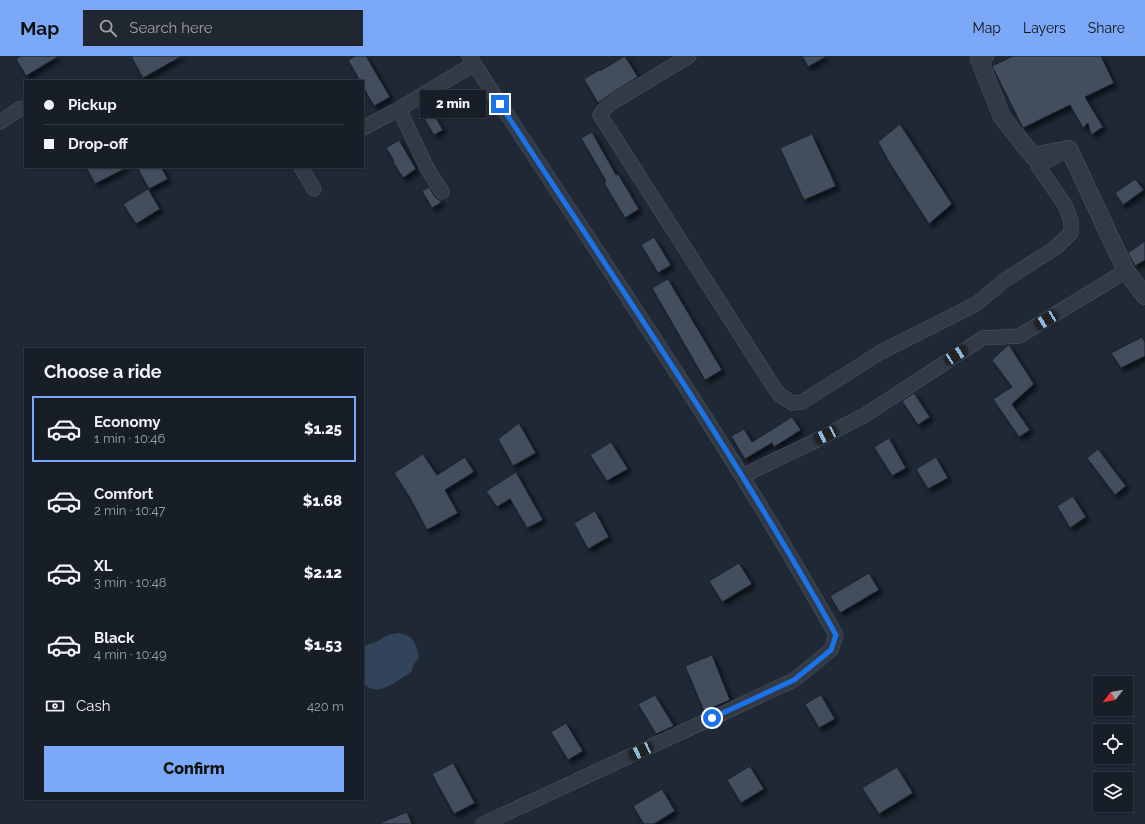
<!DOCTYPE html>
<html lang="en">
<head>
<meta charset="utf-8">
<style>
  body { margin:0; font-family:Raleway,sans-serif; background:#202730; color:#f1f3f6; height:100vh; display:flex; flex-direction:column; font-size:15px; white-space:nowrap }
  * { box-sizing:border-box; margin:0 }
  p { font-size:13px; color:#9ea2a8 }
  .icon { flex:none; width:22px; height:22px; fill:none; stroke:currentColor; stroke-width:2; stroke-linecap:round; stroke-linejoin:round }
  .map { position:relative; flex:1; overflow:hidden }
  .sheet { position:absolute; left:24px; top:292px; width:340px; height:452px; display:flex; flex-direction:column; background:#171e28; border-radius:0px; box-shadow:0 1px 3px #0004,0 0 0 1px #363c45 }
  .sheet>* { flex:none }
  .guide { position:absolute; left:24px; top:24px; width:340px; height:88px; border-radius:0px; box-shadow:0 1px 3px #0004,0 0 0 1px #363c45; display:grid; align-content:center; height:88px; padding:0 20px; background:#171e28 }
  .needle { width:26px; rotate:239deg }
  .fabs { position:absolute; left:1093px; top:620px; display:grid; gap:8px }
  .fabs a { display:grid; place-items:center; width:40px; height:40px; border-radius:0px; background:#171e28; box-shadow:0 1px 3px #0004,0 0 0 1px #363c45; font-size:20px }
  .end { position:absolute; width:18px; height:18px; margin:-9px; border:5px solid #1a73e8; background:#fff; box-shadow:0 0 0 2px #fff }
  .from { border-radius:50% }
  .bubble { position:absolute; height:28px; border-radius:0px; background:#171e28; box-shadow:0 1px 3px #0004,0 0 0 1px #363c45; font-size:13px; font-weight:800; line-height:28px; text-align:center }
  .car { position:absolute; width:12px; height:24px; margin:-12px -6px; border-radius:5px; box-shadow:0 0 3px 1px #0007; background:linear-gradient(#222 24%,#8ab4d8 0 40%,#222 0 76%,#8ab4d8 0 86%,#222 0) }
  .guide b { display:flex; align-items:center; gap:14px; height:38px; font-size:15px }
  .guide b+b { border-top:1px solid #363c45 }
  .guide i { width:10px; height:10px; background:#f1f3f6 }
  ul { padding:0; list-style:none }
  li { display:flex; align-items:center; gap:12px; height:66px; margin:0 8px 6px; padding:0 12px; border:2px solid transparent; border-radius:0px }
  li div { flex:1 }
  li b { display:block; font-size:15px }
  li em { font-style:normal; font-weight:800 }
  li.on { border-color:#7ca9f7 }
  li>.icon { width:36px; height:36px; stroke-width:1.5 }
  h2 { padding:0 20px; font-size:18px; line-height:48px }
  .pay { display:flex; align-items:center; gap:10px; height:44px; padding:0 20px; font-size:15px }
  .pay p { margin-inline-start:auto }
  .action { display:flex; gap:8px; margin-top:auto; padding:8px 20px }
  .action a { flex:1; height:46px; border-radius:0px; background:#7ca9f7; color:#111; font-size:16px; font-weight:800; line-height:46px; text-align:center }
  header { display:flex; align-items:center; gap:24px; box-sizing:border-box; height:56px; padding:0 20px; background:#7ca9f7; color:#111 }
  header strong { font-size:19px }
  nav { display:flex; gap:22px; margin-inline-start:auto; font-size:14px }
  .search { width:280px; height:36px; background:#202730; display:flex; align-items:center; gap:10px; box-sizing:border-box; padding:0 14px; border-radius:0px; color:#9ea2a8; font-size:15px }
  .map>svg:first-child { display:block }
</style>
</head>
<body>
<header>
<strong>Map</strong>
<div class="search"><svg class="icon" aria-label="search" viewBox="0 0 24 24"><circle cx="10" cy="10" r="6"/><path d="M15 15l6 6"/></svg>Search here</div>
<nav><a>Map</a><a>Layers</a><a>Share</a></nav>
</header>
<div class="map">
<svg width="1145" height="768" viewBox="0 0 1145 768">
  <defs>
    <filter id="shadow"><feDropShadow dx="3.5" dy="3.5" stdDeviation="2" flood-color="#0009"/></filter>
  </defs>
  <rect width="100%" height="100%" fill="#1f2835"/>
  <path fill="#32435c" d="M398,577C414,579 417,588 419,603C412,608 414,611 411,616C409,618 405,620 403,621C391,630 375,640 363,627V590L376,586L388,579Z"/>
  <g fill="#424d5d" stroke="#1a212c" filter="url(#shadow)">
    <path d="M21,0H59L26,20L16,3Z"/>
    <path d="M131,0H182L143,22Z"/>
    <path d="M355,0H366L390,41L374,50L363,31V25H360L348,4Z"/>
    <path d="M625,0L638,21L612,37L598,47L584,23L599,14L600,15Z"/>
    <path d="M802,0H827L808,11Z"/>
    <path d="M1013,0H1101L1114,27L1085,41L1103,71L1091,79L1088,67L1083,72L1070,49L1023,72L992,10Z"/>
    <path d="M428,49L443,74L434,79L419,54Z"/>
    <path d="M900,68L952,148L929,168L889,106L878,86Z"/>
    <path d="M592,76L616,119L618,118L639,153L625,162L604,127L606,125L581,82Z"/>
    <path d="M812,78L836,130L804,144L780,92Z"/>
    <path d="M399,84L416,113L403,122L393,106L394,105L386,92Z"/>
    <path d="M86,111H128L95,128Z"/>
    <path d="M137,111H161L168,123L149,133Z"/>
    <path d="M1135,123L1144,134L1123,149L1115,137Z"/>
    <path d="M429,131L435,141L442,146L432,152L422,135Z"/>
    <path d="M148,133L160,153L136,168L123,148Z"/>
    <path d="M654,181L671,209L658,217L641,189Z"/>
    <path d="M1145,185V204L1135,210L1128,197Z"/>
    <path d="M668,223L722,314L705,324L652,232Z"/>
    <path d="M1142,281L1145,286V300L1121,312L1111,297Z"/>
    <path d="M1008,289H1009L1034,328L1012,348L1030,374L1019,381L993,343L1012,331L992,304Z"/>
    <path d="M914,337L930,361L918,369L902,345Z"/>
    <path d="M792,361L801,374L774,391L772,387L745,403L731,380L744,373L752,386Z"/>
    <path d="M519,367L536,397L513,410L498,383Z"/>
    <path d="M889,382L906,412L892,420L874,391Z"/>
    <path d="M611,386L628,413L607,425L590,399Z"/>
    <path d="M1098,393L1126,430L1115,439L1087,402Z"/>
    <path d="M423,398L437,419L465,401L474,416L445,434L458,457L427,474L410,442L394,417Z"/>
    <path d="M936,401L948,422L928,433L916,413Z"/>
    <path d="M516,416L543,464L527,472L510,443L497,451L486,435Z"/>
    <path d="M1073,440L1086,461L1070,472L1057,450Z"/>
    <path d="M595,455L609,481L588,493L574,467Z"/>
    <path d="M739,507L752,528L722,546L709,525Z"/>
    <path d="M869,517L879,534L840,557L830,540Z"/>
    <path d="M712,599L730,644L704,655L685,610Z"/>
    <path d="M655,639L674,670L656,678L638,648Z"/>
    <path d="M821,639L835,663L819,672L805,648Z"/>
    <path d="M566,667L583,695L568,704L551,676Z"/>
    <path d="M453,707L475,747L454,758L432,718Z"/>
    <path d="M750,710L764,733L741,747L727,724Z"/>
    <path d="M897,711L913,737L879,758L862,732Z"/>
    <path d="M662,733L675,755L654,768H644L633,750Z"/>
    <path d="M407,756L412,768H378Z"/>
  </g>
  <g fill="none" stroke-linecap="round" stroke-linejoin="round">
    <g stroke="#4f5764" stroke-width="15">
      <g id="minor">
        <path d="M469,0C593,192 724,379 836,579L831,594L794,624L483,768"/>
        <path d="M689,0L616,44L605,52L600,59L773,330L780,339L792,347L802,346L881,296L976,248L1005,224L1055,192L1071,177V165L1065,149L1038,110L1062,97"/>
        <path d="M399,53L427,112L442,136"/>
        <path d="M0,66L21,52"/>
        <path d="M363,72L399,53L474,8"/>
        <path d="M301,111L314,133"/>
        <path d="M742,420L813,386L865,359L983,282L1019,280L1126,215"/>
      </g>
    </g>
    <g stroke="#4f5764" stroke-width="18">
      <path id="tertiary" d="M985,0L979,3L1002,61L1033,100L1069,93L1126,215L1145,240"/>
    </g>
    <use href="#minor" stroke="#323a45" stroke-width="14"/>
    <use href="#tertiary" stroke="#323a45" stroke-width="17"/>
  </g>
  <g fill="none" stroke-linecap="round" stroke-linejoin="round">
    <path stroke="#1a73e8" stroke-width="5" d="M500,48C614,223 734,396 836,579L831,594L794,624L712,662"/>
  </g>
</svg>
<div class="fabs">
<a><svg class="needle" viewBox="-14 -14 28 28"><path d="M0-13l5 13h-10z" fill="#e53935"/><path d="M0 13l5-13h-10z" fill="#9ea2a8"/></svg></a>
<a><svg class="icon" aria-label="locate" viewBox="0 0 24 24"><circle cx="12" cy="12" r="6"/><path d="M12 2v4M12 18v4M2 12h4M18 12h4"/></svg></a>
<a><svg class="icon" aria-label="layers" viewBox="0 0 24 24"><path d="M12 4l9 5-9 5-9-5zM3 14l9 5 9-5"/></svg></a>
</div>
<i class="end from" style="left:712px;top:662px"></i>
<i class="end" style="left:500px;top:48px"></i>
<div class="bubble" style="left:420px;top:34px;width:66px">2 min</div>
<i class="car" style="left:1046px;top:264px;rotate:239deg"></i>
<i class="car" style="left:956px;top:299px;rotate:57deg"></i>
<i class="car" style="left:826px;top:379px;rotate:243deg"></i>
<i class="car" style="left:641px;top:695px;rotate:245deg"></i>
<div class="guide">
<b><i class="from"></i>Pickup</b>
<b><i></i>Drop-off</b>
</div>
<section class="sheet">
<h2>Choose a ride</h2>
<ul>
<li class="on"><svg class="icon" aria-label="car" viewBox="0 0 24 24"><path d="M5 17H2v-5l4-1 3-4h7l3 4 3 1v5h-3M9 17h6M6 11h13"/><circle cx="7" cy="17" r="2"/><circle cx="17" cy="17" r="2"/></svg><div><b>Economy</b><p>1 min · 10:46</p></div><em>$1.25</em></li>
<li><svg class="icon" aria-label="car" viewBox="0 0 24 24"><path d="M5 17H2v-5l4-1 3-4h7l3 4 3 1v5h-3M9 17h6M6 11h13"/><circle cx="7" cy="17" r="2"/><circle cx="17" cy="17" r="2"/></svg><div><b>Comfort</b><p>2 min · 10:47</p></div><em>$1.68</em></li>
<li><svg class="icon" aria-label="car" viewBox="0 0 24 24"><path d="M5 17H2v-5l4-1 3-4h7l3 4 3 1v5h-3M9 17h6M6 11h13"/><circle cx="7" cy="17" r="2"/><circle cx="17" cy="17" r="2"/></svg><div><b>XL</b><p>3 min · 10:48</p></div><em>$2.12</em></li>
<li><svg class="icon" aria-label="car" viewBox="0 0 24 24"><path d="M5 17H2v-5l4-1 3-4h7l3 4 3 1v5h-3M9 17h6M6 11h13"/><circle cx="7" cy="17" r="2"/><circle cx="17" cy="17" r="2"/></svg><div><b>Black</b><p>4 min · 10:49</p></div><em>$1.53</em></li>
</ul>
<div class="pay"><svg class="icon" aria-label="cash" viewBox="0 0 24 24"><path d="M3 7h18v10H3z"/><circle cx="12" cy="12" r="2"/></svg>Cash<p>420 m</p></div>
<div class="action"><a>Confirm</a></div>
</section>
</div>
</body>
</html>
